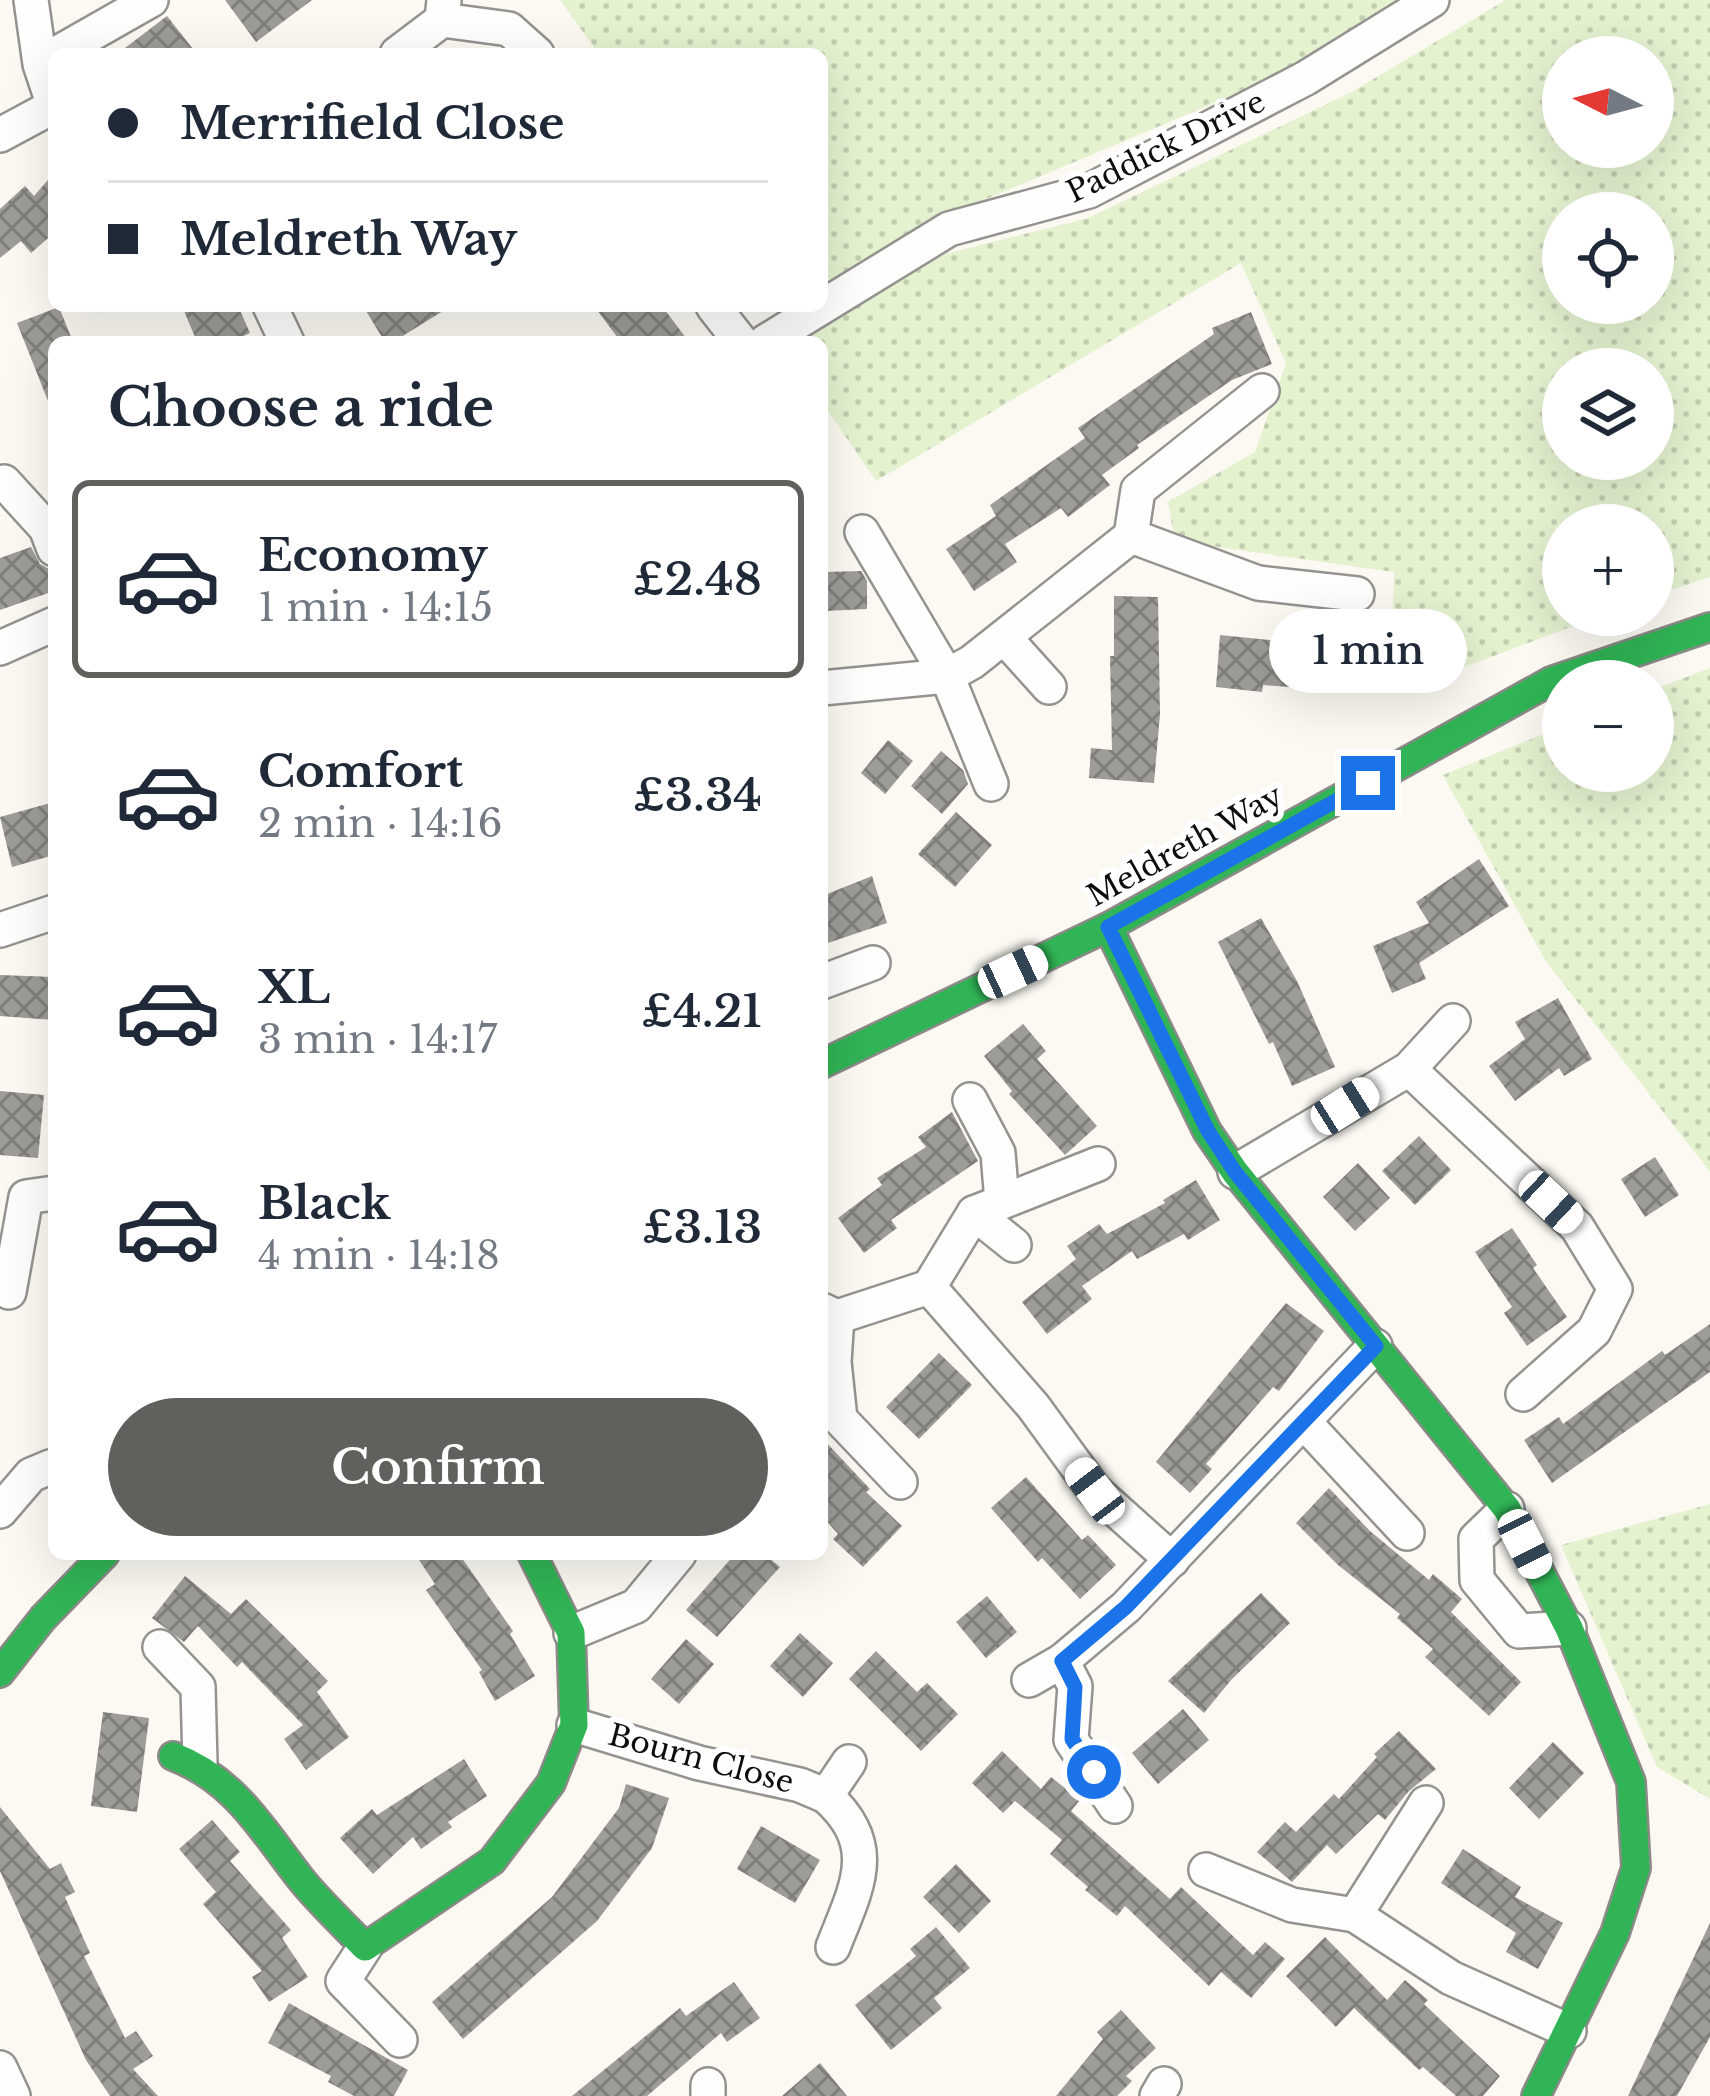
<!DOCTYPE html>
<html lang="en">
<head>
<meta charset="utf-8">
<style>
  body { margin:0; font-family:"Libre Baskerville",serif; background:#f6f6f7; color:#1f2937; height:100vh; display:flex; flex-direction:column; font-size:45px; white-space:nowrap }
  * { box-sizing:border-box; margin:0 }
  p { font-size:39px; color:#747a83 }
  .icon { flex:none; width:66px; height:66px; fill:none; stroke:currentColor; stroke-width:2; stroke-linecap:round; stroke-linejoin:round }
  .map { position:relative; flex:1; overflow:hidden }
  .panel { position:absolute; left:48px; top:336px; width:780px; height:1224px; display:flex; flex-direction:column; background:#fff; border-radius:18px; box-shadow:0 12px 48px #0002 }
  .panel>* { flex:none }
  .hud { position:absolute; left:48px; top:48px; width:780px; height:264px; border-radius:18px; box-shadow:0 12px 48px #0002; display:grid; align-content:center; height:264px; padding:0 60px; background:#fff }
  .needle { width:78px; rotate:276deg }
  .controls { position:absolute; left:1542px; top:36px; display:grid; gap:24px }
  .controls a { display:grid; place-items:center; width:132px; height:132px; border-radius:50%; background:#fff; box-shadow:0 12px 48px #0002; font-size:60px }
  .end { position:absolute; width:54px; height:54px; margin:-27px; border:15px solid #1a73e8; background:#fff; box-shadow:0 0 0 6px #fff }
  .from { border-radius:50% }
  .bubble { position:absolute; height:84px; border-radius:42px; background:#fff; box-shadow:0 12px 48px #0002; font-size:39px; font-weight:600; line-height:84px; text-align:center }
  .car { position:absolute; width:36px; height:72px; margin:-36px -18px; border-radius:15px; box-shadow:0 0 9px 3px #0007; background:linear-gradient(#fff 24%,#345 0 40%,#fff 0 76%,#345 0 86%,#fff 0) }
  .hud b { display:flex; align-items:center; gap:42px; height:114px; font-size:45px }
  .hud b+b { border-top:3px solid #e0e1e3 }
  .hud i { width:30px; height:30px; background:#1f2937 }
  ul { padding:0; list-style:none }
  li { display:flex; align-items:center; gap:36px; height:198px; margin:0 24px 18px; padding:0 36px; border:6px solid transparent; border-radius:18px }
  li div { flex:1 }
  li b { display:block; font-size:45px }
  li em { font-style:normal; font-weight:600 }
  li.on { border-color:#60605d }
  li>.icon { width:108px; height:108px; stroke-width:1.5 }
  h2 { padding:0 60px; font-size:54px; line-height:144px }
  .cta { display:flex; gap:24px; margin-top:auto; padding:24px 60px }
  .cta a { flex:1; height:138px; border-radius:72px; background:#60605d; color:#fff; font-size:48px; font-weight:600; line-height:138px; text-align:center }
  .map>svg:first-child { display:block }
</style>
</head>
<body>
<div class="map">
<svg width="1710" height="2096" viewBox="0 0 1710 2096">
  <defs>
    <pattern id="park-dots" width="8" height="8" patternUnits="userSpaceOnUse" patternTransform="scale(3)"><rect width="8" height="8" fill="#e4f2d0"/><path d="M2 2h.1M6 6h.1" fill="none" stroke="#c2ceb1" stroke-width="1.8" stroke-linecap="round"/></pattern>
    <pattern id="building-cross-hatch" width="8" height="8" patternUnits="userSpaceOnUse" patternTransform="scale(3)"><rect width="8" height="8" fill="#9e9c98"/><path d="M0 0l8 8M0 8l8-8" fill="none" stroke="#7f7e7a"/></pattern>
  </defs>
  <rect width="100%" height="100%" fill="#fbf9f2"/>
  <g fill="url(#park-dots)" fill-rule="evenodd">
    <path d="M560,0H1419L1283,74L941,218L822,285V54H599Z"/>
    <path d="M1506,0H1710V577L1653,596V525H1563V615H1602L1419,684L1393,607L1394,572L1175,541L1168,502L1255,452L1286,363L1241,263L876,481L822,402V342H794L945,254L1088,218L1350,93ZM1563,57H1653V147H1563ZM1563,213H1653V303H1563ZM1563,369H1653V459H1563Z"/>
    <path d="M1710,668V1172L1545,960L1443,775L1563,726V771H1653V690Z"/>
    <path d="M1710,1504V1799L1657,1767L1561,1545Z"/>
  </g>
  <g fill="url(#building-cross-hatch)">
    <path d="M225,0H312L256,42Z"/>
    <path d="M167,16L197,54H117Z"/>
    <path d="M54,173V233L31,253L21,241L0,258V209L25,186L34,196Z"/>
    <path d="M182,306H238L250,333L230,342H197Z"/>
    <path d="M363,306H451L393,342H385Z"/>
    <path d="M594,306H662L689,342H621Z"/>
    <path d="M59,307L73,342H54L52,411L17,323Z"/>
    <path d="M1251,312L1272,364L1232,380L1137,445L1139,448L1102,475L1110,485L1068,517L1061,508L1005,544L1017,562L974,591L946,549L996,516L990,505L1085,438L1078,428L1214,334L1212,328Z"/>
    <path d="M31,547L40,564L51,570L54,591L0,610V558Z"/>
    <path d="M861,571L867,581V609L826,611L825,572Z"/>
    <path d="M1114,596L1158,597L1160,714L1154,783L1089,778L1091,748L1112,750L1110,656H1114Z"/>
    <path d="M1335,619L1377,623L1372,676L1318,670L1316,689L1263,685L1262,692L1216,687L1220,635L1280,641L1281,632L1334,636Z"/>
    <path d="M888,740L913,761L885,794L861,773Z"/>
    <path d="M941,751L963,770L968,784L942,814L911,786Z"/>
    <path d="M54,802V855L12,867L0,817Z"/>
    <path d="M956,812L992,845L955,887L918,854Z"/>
    <path d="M1479,859L1509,906L1419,963L1426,979L1392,993L1373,946L1429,923L1416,902Z"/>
    <path d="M872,876L887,923L822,945V896Z"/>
    <path d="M1261,918L1297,981L1335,1067L1292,1086L1273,1042L1269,1044L1218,942Z"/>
    <path d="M0,975L54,977V1020L0,1016Z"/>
    <path d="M1558,998L1592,1059L1564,1076L1559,1068L1515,1101L1489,1066L1525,1039L1515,1022Z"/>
    <path d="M1023,1024L1046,1051L1037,1059L1097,1126L1065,1155L1009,1094L1012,1091L984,1056Z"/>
    <path d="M0,1091L44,1095L38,1158L0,1155Z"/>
    <path d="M952,1112L978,1161L891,1220L897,1228L864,1253L838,1218L882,1185L877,1178L926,1147L918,1137Z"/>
    <path d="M1419,1136L1451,1170L1415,1205L1382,1171Z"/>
    <path d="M1655,1157L1679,1195L1645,1217L1621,1179Z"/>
    <path d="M1358,1163L1390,1198L1355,1231L1323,1197Z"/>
    <path d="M1196,1180L1220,1220L1188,1240L1184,1234L1137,1259L1132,1251L1082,1286L1092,1299L1047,1334L1022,1302L1076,1259L1067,1246L1099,1224L1107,1234L1165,1203L1163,1200Z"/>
    <path d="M1512,1228L1537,1265L1533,1268L1567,1317L1527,1346L1504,1313L1512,1307L1475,1252Z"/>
    <path d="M1286,1303L1324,1331L1279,1391L1273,1387L1206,1464L1212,1469L1190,1493L1156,1462Z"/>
    <path d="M1710,1324V1372L1552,1483L1524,1440L1559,1417L1563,1424L1662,1351L1665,1355Z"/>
    <path d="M939,1353L972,1385L919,1439L886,1407Z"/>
    <path d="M822,1438L870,1489L866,1492L902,1526L863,1567L833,1539L838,1534L822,1516Z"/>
    <path d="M1026,1477L1082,1540L1088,1535L1116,1565L1080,1599L1042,1558L1038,1562L991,1508Z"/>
    <path d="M1329,1488L1370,1531L1429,1580L1433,1574L1462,1599L1451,1612L1521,1682L1489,1716L1425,1657L1433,1649L1397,1618L1400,1614L1338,1565L1296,1523Z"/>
    <path d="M415,1554H459L513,1631L510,1634L535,1676L495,1701L479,1672L482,1670L426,1590L435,1584Z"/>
    <path d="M735,1554H764L780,1567L717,1637L686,1610Z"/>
    <path d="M185,1576L231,1614L246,1599L286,1638L328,1681L317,1692L349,1737L306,1770L284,1739L303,1725L242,1662L237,1667L198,1626L184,1642L152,1618Z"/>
    <path d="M1261,1593L1290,1623L1231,1680L1204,1713L1168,1681Z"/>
    <path d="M987,1596L1017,1632L986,1658L956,1622Z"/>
    <path d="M800,1633L833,1663L803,1697L770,1666Z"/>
    <path d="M686,1639L714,1664L679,1704L651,1679Z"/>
    <path d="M876,1651L917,1692L927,1683L958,1714L921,1751L849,1679Z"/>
    <path d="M1183,1709L1209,1740L1158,1784L1132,1753Z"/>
    <path d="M103,1712L149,1718L137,1812L91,1806Z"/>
    <path d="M1399,1731L1436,1769L1409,1791L1385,1820L1378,1814L1336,1854L1327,1845L1292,1882L1257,1852L1285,1822L1296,1832L1334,1794L1339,1799L1377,1757L1374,1754Z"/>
    <path d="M1553,1742L1584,1773L1539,1819L1509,1788Z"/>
    <path d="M1002,1751L1041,1789L1051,1777L1080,1800L1071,1811L1170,1899L1181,1887L1253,1955L1265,1942L1285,1959L1251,1998L1221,1972L1209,1986L1125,1906L1117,1916L1085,1890L1088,1887L1050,1854L1062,1840L1015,1801L1003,1813L972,1783Z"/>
    <path d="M464,1759L487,1796L448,1822L452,1827L421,1849L413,1837L373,1874L340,1838L372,1809L377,1815Z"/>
    <path d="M626,1784L669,1798L652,1848L597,1921L463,2039L432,2002L552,1897L619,1808Z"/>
    <path d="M0,1807L50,1869L61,1863L75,1892L65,1897L90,1953L84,1956L125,2038L136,2031L153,2056L133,2069L158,2096H110L86,2060L0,1871Z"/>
    <path d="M212,1820L240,1852L230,1861L291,1930L282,1938L308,1977L269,2002L252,1977L262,1971L203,1904L216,1892L179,1849Z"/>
    <path d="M761,1826L820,1860L795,1903L737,1869Z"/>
    <path d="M1463,1849L1521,1887L1515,1897L1563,1923L1538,1969L1506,1952L1516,1933L1441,1883Z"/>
    <path d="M956,1864L991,1901L959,1933L923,1897Z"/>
    <path d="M1710,1923V2037L1677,2096H1628Z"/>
    <path d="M936,1927L970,1968L934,1998L942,2008L891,2050L855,2005L916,1956L910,1949Z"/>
    <path d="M1325,1937L1387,2000L1405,1980L1428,2000L1424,2004L1500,2076L1483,2096H1456L1423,2067L1419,2070L1354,2008L1336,2027L1286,1976Z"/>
    <path d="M734,1982L760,2018L727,2042L721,2033L647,2096H572L680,2008L686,2016Z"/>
    <path d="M289,2003L408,2070L394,2096H354L328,2082L331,2076L268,2043Z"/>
    <path d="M1121,2010L1156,2048L1126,2076L1132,2081L1117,2096H1056L1103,2039L1097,2032Z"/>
    <path d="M820,2063L847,2096H782Z"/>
  </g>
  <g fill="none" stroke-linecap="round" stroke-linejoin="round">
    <g stroke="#949390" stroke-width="38">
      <g id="street">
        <path d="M31,0L40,64L54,106"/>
        <path d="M442,20L509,29L537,54"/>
        <path d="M56,54L151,0"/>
        <path d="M397,54L442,20L444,0"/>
        <path d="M0,135L54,106"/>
        <path d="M270,306L287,342"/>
        <path d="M713,306L741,342"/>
        <path d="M765,342L949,229L1089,191L1306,78L1432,0"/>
        <path d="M4,482L46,528L54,549"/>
        <path d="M862,532L947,676L991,784"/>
        <path d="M1131,536L1258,583L1357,594"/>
        <path d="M1004,637L1049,687"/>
        <path d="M0,648L54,624"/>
        <path d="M822,688L947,676L972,662L1131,536L1138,490L1262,391"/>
        <path d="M0,930L54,912"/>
        <path d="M822,982L873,963"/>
        <path d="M1409,1069L1577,1227L1615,1289L1594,1331L1523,1394"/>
        <path d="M970,1100L998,1153L1002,1202L974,1213L929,1287L1033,1406L1095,1491L1172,1560"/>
        <path d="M1235,1172L1409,1069L1453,1021"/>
        <path d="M1002,1202L1098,1164"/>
        <path d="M974,1213L1014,1245"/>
        <path d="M9,1292L26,1197L54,1193"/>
        <path d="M822,1310L837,1317L929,1287"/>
        <path d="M837,1317L834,1362L840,1419L900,1482"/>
        <path d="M1304,1422L1407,1533"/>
        <path d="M1507,1509L1476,1539L1477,1580L1519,1631L1569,1628"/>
        <path d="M0,1511L31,1475L50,1467L54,1470"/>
        <path d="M571,1633L636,1606L679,1554"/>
        <path d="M160,1647L198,1687L200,1764"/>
        <path d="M1062,1661L1075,1686L1071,1740L1115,1806"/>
        <path d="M1029,1680L1062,1661L1126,1607L1375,1346"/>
        <path d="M574,1725L699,1763L800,1785L826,1796L849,1762"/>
        <path d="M826,1796C882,1846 856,1888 833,1947"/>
        <path d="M1206,1870L1292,1905L1355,1915L1451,1978L1569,2031"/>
        <path d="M1355,1915L1426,1803"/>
        <path d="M365,1947L343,1981L400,2040"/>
        <path d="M0,2068L13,2096"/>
        <path d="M708,2096V2085"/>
        <path d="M1157,2096L1164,2084"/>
      </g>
    </g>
    <g stroke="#8b8a87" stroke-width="32">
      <g id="fast">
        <path d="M1108,927L1207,1131L1235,1172L1507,1509L1569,1628L1631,1782L1636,1868L1615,1933L1536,2096"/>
        <path d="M822,1064L1108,927L1551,681L1710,627"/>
        <path d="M0,1673L43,1618L105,1554"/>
        <path d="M173,1756C235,1780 261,1828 300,1878C320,1903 343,1924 365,1947L492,1861L551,1783L574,1725L571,1633L532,1554"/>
      </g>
    </g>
    <use href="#street" stroke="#fefefd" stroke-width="33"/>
    <use href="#fast" stroke="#30b455" stroke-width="27"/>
  </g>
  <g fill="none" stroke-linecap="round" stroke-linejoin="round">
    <path stroke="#1a73e8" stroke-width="15" d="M1094,1772L1072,1739L1075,1687L1062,1661L1126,1607L1376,1346L1235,1172L1208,1131L1108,927L1368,783"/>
  </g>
  <g text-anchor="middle" stroke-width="12" stroke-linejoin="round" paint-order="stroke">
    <g font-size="30" fill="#0d0d0d" stroke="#fff">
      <text transform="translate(1166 147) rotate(-26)" y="10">Paddick Drive</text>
      <text transform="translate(1185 846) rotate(-29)" y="10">Meldreth Way</text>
      <text transform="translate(701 1759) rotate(15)" y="10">Bourn Close</text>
    </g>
  </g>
</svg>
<div class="controls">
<a><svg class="needle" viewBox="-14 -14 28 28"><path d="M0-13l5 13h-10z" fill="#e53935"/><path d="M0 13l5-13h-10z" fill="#747a83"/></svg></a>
<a><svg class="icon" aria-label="locate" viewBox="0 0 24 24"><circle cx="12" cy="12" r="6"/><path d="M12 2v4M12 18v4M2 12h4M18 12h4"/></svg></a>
<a><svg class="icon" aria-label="layers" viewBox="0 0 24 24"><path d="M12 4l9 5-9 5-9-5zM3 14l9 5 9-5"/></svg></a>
<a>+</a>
<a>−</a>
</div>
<i class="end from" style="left:1094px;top:1772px"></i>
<i class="end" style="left:1368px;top:783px"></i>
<div class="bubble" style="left:1269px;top:609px;width:198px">1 min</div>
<i class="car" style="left:1013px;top:972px;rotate:65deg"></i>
<i class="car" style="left:1345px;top:1106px;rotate:58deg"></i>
<i class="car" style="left:1551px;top:1202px;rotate:133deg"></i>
<i class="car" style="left:1095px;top:1491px;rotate:323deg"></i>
<i class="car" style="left:1525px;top:1544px;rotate:153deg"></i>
<div class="hud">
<b><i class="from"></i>Merrifield Close</b>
<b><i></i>Meldreth Way</b>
</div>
<section class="panel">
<h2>Choose a ride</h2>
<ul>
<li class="on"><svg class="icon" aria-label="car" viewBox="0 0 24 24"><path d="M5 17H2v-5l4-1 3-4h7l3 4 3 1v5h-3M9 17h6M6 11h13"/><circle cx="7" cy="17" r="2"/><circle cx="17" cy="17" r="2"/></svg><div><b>Economy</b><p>1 min · 14:15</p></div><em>£2.48</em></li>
<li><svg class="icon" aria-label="car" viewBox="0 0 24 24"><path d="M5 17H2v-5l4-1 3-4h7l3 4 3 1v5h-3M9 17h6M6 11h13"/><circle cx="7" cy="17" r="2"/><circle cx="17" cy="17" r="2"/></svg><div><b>Comfort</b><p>2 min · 14:16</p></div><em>£3.34</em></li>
<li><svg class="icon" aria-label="car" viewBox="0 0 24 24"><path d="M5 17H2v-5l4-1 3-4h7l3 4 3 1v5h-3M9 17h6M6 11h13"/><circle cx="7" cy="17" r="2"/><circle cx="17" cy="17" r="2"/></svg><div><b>XL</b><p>3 min · 14:17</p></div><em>£4.21</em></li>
<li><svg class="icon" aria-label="car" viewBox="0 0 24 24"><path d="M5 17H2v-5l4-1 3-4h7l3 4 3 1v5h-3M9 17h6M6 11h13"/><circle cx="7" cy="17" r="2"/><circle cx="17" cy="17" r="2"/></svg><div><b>Black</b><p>4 min · 14:18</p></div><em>£3.13</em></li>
</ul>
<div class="cta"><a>Confirm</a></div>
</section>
</div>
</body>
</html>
